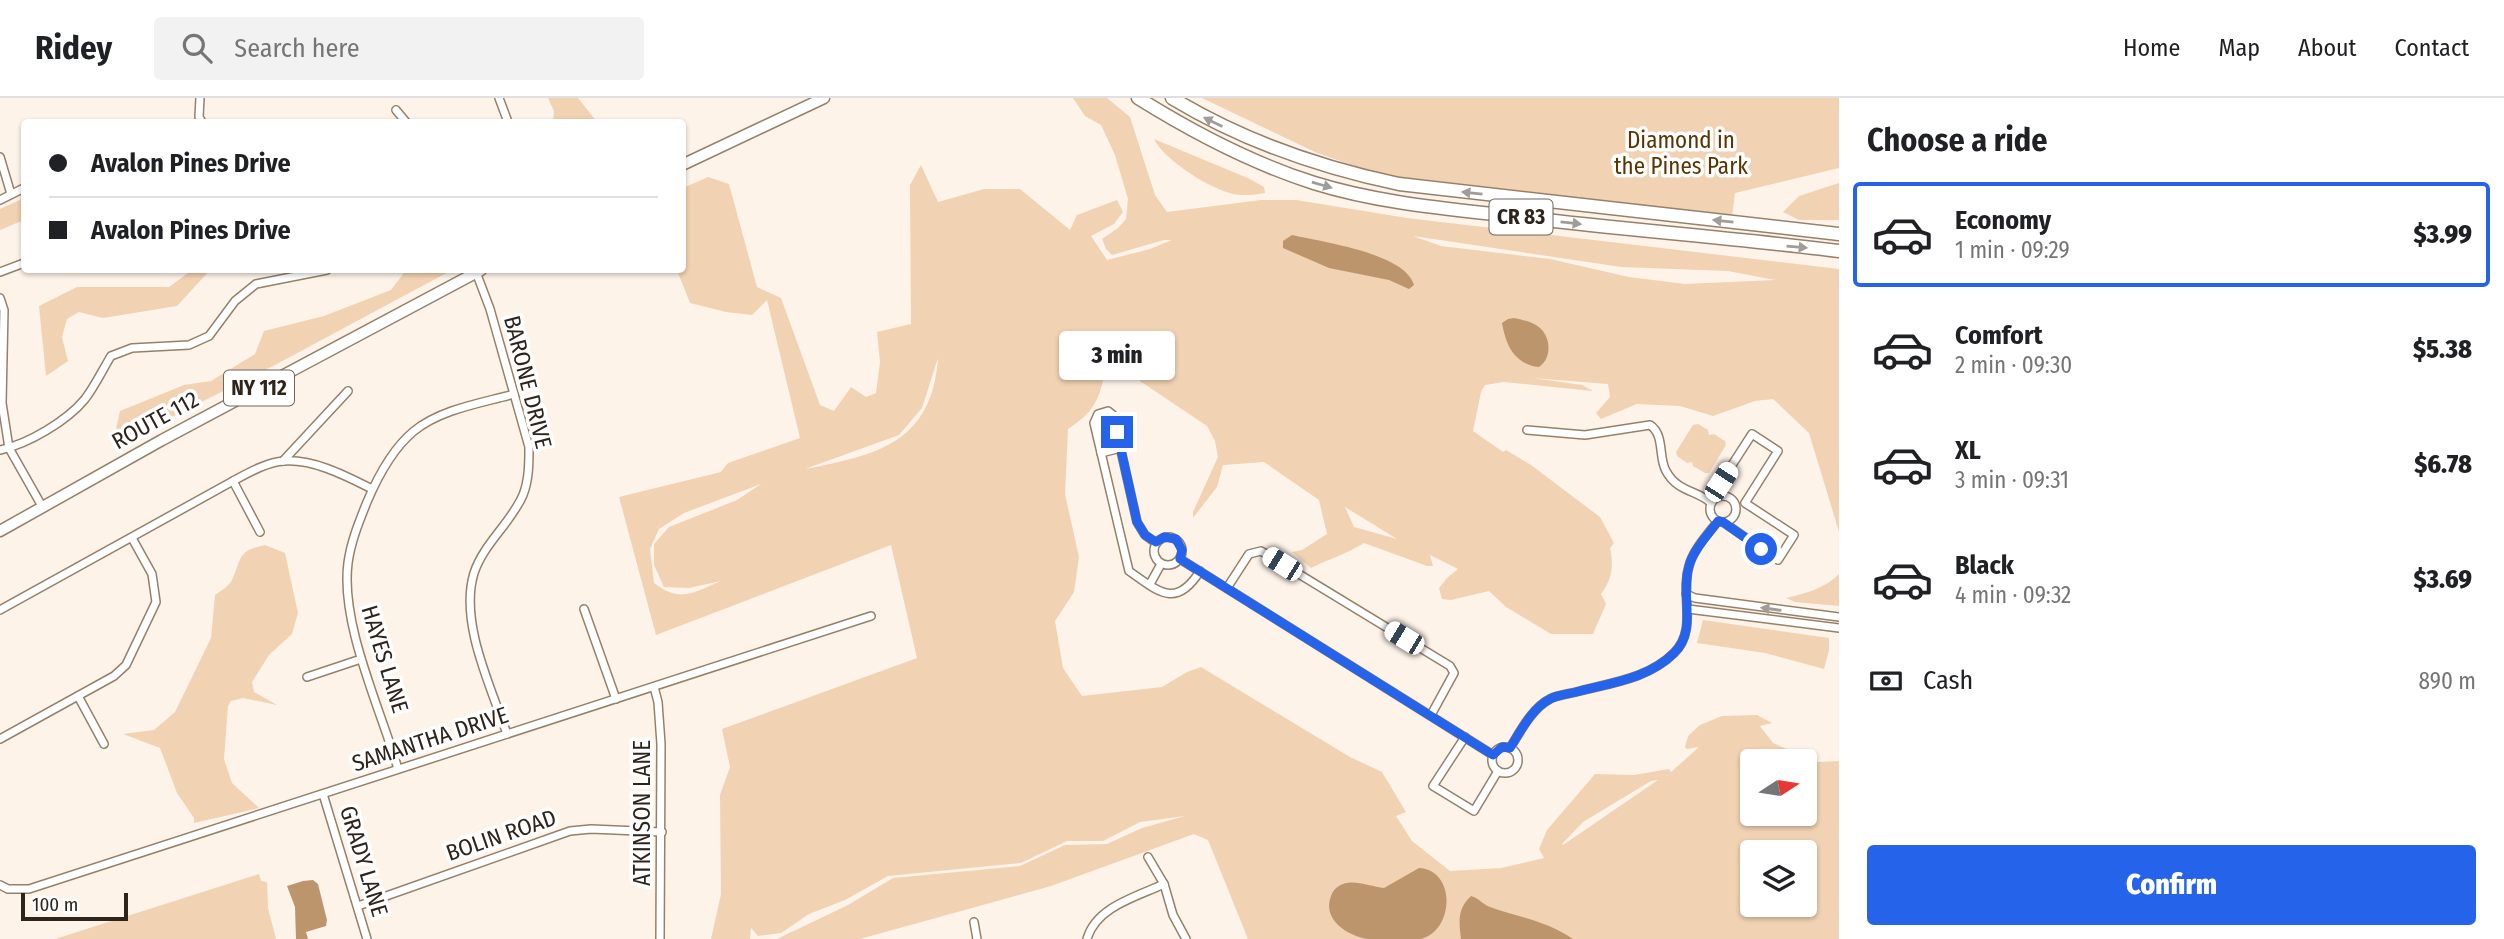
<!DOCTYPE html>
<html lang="en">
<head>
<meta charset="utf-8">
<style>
  body { margin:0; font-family:"Fira Sans Condensed",sans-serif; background:#f2f2f2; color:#202124; height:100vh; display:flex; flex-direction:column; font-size:26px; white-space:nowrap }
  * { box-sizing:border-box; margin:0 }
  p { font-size:23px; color:#757577 }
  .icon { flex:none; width:38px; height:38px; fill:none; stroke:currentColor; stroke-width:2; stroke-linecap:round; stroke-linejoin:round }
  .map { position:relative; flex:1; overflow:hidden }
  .drawer { display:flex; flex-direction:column; background:#fff; width:665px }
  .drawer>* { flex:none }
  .hud { position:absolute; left:21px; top:21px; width:665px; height:154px; border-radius:7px; box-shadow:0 2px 5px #0004; display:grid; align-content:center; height:154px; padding:0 28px; background:#fff }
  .needle { width:46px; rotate:78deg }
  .tools { position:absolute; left:1740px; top:651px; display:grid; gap:14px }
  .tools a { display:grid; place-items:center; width:77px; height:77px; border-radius:7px; background:#fff; box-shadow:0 2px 5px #0004; font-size:35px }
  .scale { position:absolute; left:21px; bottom:18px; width:107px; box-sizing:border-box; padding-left:7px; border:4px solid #2e241b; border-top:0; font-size:19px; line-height:24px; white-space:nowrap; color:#2e241b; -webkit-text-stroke:5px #fff; paint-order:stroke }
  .end { position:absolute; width:32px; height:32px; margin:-16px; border:9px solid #2563eb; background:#fff; box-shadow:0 0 0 4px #fff }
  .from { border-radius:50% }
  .bubble { position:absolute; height:49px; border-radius:7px; background:#fff; box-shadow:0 2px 5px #0004; font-size:23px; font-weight:800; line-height:49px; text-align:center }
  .car { position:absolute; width:21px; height:42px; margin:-21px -10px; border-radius:9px; box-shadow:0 0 5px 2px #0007; background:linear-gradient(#fff 24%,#345 0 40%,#fff 0 76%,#345 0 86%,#fff 0) }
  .hud b { display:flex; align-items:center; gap:24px; height:66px; font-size:26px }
  .hud b+b { border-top:2px solid #e0e0e0 }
  .hud i { width:18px; height:18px; background:#202124 }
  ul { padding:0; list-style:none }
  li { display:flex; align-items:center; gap:21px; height:105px; margin:0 14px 10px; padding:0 14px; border:4px solid transparent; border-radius:7px }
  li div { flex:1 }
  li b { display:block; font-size:26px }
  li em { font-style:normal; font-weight:800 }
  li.active { border-color:#2563eb }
  li>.icon { width:63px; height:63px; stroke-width:1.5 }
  h2 { padding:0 28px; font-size:32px; line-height:84px }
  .pay { display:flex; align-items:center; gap:18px; height:77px; padding:0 28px; font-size:26px }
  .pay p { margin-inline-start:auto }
  .cta { display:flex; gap:14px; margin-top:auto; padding:14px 28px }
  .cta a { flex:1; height:80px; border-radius:7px; background:#2563eb; color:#fff; font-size:28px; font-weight:800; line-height:80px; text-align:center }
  header { display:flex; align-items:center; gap:42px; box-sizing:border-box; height:98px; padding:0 35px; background:#fff; border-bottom:2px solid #e0e0e0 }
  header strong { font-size:33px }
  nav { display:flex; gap:38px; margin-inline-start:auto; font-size:24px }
  .search { width:490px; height:63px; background:#f2f2f2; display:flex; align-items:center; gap:18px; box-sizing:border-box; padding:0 24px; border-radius:7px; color:#757577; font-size:26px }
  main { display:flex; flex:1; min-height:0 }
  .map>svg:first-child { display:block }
</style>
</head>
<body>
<header>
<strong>Ridey</strong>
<div class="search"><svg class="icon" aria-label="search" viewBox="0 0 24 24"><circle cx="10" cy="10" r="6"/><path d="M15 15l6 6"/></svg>Search here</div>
<nav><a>Home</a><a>Map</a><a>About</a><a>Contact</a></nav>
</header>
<main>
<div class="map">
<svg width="1839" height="841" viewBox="0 0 1839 841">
  <rect width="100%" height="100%" fill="#fdf3e9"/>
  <g fill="#f1d2b3" fill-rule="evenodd">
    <path d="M548,0H578L597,24H553L554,13Z"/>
    <path d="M1073,0H1107L1130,19L1155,97L1167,114L1261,102H1296L1407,120L1839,171V434L1809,335L1773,301L1755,303L1713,318L1680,308L1637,306L1601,321L1596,315L1610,299L1608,286L1532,280L1582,287L1593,293L1504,284L1485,287L1481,294L1473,333L1503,354L1506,352L1531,367L1600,419L1614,445L1610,450C1614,468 1612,481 1601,496L1606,506L1593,536H1551L1506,509L1489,493L1451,502L1442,501L1439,490L1447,480L1458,471L1430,457L1433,468H1427L1364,445C1347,456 1329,461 1311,470L1292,454L1302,452L1327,436L1319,402L1264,364L1223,367L1217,389L1193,420V414L1218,359L1215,343L1207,328L1116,267L1106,266C1101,298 1096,313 1068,331L1065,396L1079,459L1074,494L1055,523L1063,570L1082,598L1162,589L1187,574L1201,569L1350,659L1382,674L1406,714L1396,718L1412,743L1450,773L1501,770L1544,760L1539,751L1547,732L1595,676L1634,677L1669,671L1671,674L1699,649L1687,651L1685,649L1688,638L1700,627L1722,618L1757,617L1772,625L1760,628L1773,645L1817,664L1839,663V841H1248L1208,742L1194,736L1051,788L860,841H777L848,807L893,780L1020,768L1065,747L1107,746L1142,730L1185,718L1140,724L1103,743H1067L1021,765L888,778L845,802L809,816L781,835L758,838L751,830L750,841H711L721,796L720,697L730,669L722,631L917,560L891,447L656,537L619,399L721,374L728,365L800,340L767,202L752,217L726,214L690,205L677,172H682L683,90L708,79L729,86L757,189L781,200L820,307L834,313L851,289L866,299L876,295L880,264L877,234L911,226L910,87L921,67L938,104L984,91H1020L1070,132L1077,117L1117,102L1123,114L1114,126L1091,138L1107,162L1150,151L1172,142H1164L1112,157L1106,151L1102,141L1118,130L1126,121L1128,101L1115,57L1101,27L1085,18ZM1413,138L1621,169L1728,173L1775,182L1685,186L1629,179L1550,161L1441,148ZM938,260C932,345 877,357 805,371L899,337L922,310ZM761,386L737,402L669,429L654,446V467L664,489L689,490L721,483C693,495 680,505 654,485L650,451L659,431L684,415ZM1345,409L1397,441L1354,429ZM1752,663H1804V716H1752ZM1658,682L1563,747L1562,746L1583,724L1651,683ZM1752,754H1804V807H1752Z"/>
    <path d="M1202,0H1839V70L1735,95L1732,118L1420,81L1387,79L1317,55Z"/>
    <path d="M1154,41L1250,81L1264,89L1265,95C1254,97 1245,98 1233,96C1210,91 1164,62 1154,41Z"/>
    <path d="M1839,85V122H1799L1783,114L1799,98Z"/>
    <path d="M24,100V122L0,132V111Z"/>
    <path d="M192,172H210L177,208L103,220L79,214L67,221L62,239L68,263L46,278L39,208L77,189H169Z"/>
    <path d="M406,172H452L275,267L146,332L118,339L116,331L120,313L184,287L211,283L255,256L264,233L324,218L391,192Z"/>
    <path d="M1698,326L1708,332L1709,337L1714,336L1725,343L1726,347L1709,375H1705L1693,368L1692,364L1687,365L1677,358L1676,354L1693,327Z"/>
    <path d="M265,447L285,455L298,515L292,536L269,557L252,584L254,594L277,607L243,600L231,603L228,608L224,661L232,685L259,710L194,725V720L177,695L160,650L123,636L154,632L175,614L211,540L215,497C221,493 229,488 232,482C242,460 237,453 265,447Z"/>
    <path d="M1839,476V508L1795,504L1786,500C1806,495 1824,491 1839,476Z"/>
    <path d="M1703,522L1829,540V552L1824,571L1765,555L1697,545Z"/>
    <path d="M259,776L261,783L267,784L268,810L276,841H55Z"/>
  </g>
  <g fill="#bc956d">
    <path d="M1292,137C1322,144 1405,155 1414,187L1409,191L1389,182L1329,170L1283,150V143Z"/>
    <path d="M1514,220C1523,222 1533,224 1540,230C1552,241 1551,261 1539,269C1514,266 1506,247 1502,225L1508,221Z"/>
    <path d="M1419,770C1456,772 1455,832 1421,841C1415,841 1406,841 1399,841C1389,841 1377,841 1367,841C1346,837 1322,821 1331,798C1333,791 1340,786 1347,785C1358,783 1373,789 1384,790Z"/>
    <path d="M313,782L318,786L327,822L326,828L306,834L308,841H296L295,809L287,788L303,783Z"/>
    <path d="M1471,798C1479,800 1482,806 1490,809C1520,820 1545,822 1573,841H1461C1459,824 1457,811 1471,798Z"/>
  </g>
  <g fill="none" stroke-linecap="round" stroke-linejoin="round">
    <g stroke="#978069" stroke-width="10">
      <g id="street">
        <path d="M200,0L199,19L202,24"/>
        <path d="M499,0L508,24"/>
        <path d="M396,12L406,24"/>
        <path d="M0,59L11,96"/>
        <path d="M0,102L24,90"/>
        <path d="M0,174L24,165"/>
        <path d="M476,174L490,211L529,349C529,365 529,382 523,397C511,425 484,445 474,475C459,524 491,589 507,636"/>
        <path d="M0,200L4,212L2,305L9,350L43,410"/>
        <path d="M1527,332L1585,337L1650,327C1665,337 1658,359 1666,373C1678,395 1698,392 1711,405"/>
        <path d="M0,352C28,346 67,323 85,301C95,288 103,271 111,258L132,250L189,247L209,238L235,203L256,186L327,172"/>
        <path d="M1101,355L1121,350"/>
        <path d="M283,363L348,293"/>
        <path d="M233,383L260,434"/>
        <circle cx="1723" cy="411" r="13"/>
        <path d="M1718,398L1721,384L1752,336L1778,353L1745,405L1794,437L1778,462L1723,424"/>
        <circle cx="1168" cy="453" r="14"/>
        <path d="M1156,445L1145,437L1137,424L1113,317L1108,313L1098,316L1094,325L1129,473C1159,494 1176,511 1200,473"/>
        <path d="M1180,461L1493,657"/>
        <path d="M1150,486L1161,466"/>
        <path d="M1227,490L1249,456L1261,453L1450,568L1454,575L1431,617"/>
        <path d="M1686,496L1695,500L1839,519"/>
        <path d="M584,511L616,601"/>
        <path d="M1688,511L1839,530"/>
        <path d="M0,512L233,383C248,375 267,364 284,363C314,361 346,378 372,391"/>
        <path d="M307,579L361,561"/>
        <path d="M654,589L658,604L661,646L660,841"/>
        <path d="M78,598L104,646"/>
        <path d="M1465,639L1433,688L1474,713L1498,673"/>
        <path d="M0,641L114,578L126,567L156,504L152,476L132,440"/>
        <circle cx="1505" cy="662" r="13"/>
        <path d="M1510,650C1520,634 1532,610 1550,601C1557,597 1568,596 1576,594C1610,585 1648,581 1674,555C1698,532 1680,497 1689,468C1693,452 1708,436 1718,423"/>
        <path d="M398,671C381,612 340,526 348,465C351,443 359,424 367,404C378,378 392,351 414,333C441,311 482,305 514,296"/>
        <path d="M323,696L367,841"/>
        <path d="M1148,759L1164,786L1173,817L1186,841"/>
        <path d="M0,787L8,791H29L871,518"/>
        <path d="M358,808L570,733L591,731L662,734"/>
        <path d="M974,824L977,841"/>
        <path d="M1087,841C1096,809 1136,799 1164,786"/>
      </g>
    </g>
    <g stroke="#978069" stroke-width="13">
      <g id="primary">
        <path d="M682,67L824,0"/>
        <path d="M0,433L162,342L481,172"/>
      </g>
    </g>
    <g stroke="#978069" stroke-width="15">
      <g id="highway">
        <path d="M1138,0C1194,35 1251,65 1314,85C1375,104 1439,110 1502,117C1614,131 1727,139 1839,153"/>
        <path d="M1172,0C1243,43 1318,69 1399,86L1839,136"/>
      </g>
    </g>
    <use href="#street" stroke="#fff" stroke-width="7"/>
    <use href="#primary" stroke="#fff" stroke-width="10"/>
    <use href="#highway" stroke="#fff" stroke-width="12"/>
  </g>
  <defs><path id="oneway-solid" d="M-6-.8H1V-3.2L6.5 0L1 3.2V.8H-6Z" transform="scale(1.75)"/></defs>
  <g fill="#a19c98">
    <use href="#oneway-solid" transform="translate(1213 24) rotate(-154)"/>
    <use href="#oneway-solid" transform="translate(1322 87) rotate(16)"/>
    <use href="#oneway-solid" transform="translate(1472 95) rotate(-174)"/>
    <use href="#oneway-solid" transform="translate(1723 123) rotate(-174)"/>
    <use href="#oneway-solid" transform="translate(1571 125) rotate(6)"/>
    <use href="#oneway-solid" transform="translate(1797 149) rotate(5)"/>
    <use href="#oneway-solid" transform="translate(1771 511) rotate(-172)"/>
  </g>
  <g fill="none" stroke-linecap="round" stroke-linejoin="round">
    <path stroke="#2563eb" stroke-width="9" d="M1117,334L1137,424L1145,437L1156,444L1164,439L1176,441L1182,452L1180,461L1493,657L1502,649L1510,650C1520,634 1532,610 1550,601C1557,597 1568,596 1576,594C1610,585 1648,581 1674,555C1698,532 1680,497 1689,468C1693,452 1708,437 1718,423L1723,424L1761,451"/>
  </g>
  <g text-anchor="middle" stroke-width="7" stroke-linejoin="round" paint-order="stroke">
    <g fill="#fff" stroke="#6d665f" stroke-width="2">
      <rect x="1489.5" y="101.5" width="63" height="35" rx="5"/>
      <rect x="224" y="272.5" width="70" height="35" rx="5"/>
    </g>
    <g font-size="21" font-weight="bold" fill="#2e241b">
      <text x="1521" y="126">CR 83</text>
      <text x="259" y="297">NY 112</text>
    </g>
    <g font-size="23" fill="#5a3500" stroke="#fff">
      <text x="1681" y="50">Diamond in<tspan x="1681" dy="26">the Pines Park</tspan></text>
    </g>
    <g font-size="23" fill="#2e241b" stroke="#fff">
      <text transform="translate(528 284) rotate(76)" y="8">BARONE DRIVE</text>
      <text transform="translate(155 322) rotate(-29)" y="8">ROUTE 112</text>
      <text transform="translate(385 561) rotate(73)" y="8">HAYES LANE</text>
      <text transform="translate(430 641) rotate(-18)" y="8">SAMANTHA DRIVE</text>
      <text transform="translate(642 715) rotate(-90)" y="8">ATKINSON LANE</text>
      <text transform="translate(501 737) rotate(-19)" y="8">BOLIN ROAD</text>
      <text transform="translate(364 763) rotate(73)" y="8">GRADY LANE</text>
    </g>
  </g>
</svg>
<div class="tools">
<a><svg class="needle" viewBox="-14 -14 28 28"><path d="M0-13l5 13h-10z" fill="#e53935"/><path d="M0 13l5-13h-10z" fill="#757577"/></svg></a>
<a><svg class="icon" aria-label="layers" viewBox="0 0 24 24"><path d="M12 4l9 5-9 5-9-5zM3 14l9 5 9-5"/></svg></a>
</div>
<div class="scale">100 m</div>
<i class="end from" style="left:1761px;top:451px"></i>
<i class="end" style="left:1117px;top:334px"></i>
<div class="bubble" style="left:1059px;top:233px;width:116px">3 min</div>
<i class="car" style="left:1721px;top:384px;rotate:33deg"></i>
<i class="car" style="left:1282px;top:466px;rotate:302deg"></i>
<i class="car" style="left:1404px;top:540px;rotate:301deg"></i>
<div class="hud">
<b><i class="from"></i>Avalon Pines Drive</b>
<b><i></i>Avalon Pines Drive</b>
</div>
</div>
<section class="drawer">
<h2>Choose a ride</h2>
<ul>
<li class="active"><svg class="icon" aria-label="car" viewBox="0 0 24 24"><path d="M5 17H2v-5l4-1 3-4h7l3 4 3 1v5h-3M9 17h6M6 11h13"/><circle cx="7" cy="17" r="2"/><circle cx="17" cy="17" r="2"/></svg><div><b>Economy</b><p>1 min · 09:29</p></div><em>$3.99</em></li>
<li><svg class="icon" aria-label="car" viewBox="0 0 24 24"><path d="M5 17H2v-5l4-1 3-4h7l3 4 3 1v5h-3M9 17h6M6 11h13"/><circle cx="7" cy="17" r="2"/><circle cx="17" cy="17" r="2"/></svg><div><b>Comfort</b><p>2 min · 09:30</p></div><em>$5.38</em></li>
<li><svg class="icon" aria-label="car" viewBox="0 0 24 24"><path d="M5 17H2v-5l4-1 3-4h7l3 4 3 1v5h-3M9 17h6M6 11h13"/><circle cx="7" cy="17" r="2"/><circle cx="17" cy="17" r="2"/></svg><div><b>XL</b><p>3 min · 09:31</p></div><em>$6.78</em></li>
<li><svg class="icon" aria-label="car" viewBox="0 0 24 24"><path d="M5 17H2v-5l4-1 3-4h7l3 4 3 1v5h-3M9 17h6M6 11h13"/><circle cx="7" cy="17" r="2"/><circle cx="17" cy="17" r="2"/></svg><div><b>Black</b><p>4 min · 09:32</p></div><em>$3.69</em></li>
</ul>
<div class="pay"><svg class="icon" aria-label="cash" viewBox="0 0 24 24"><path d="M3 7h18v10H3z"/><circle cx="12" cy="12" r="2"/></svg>Cash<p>890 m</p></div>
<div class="cta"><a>Confirm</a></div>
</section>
</main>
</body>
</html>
